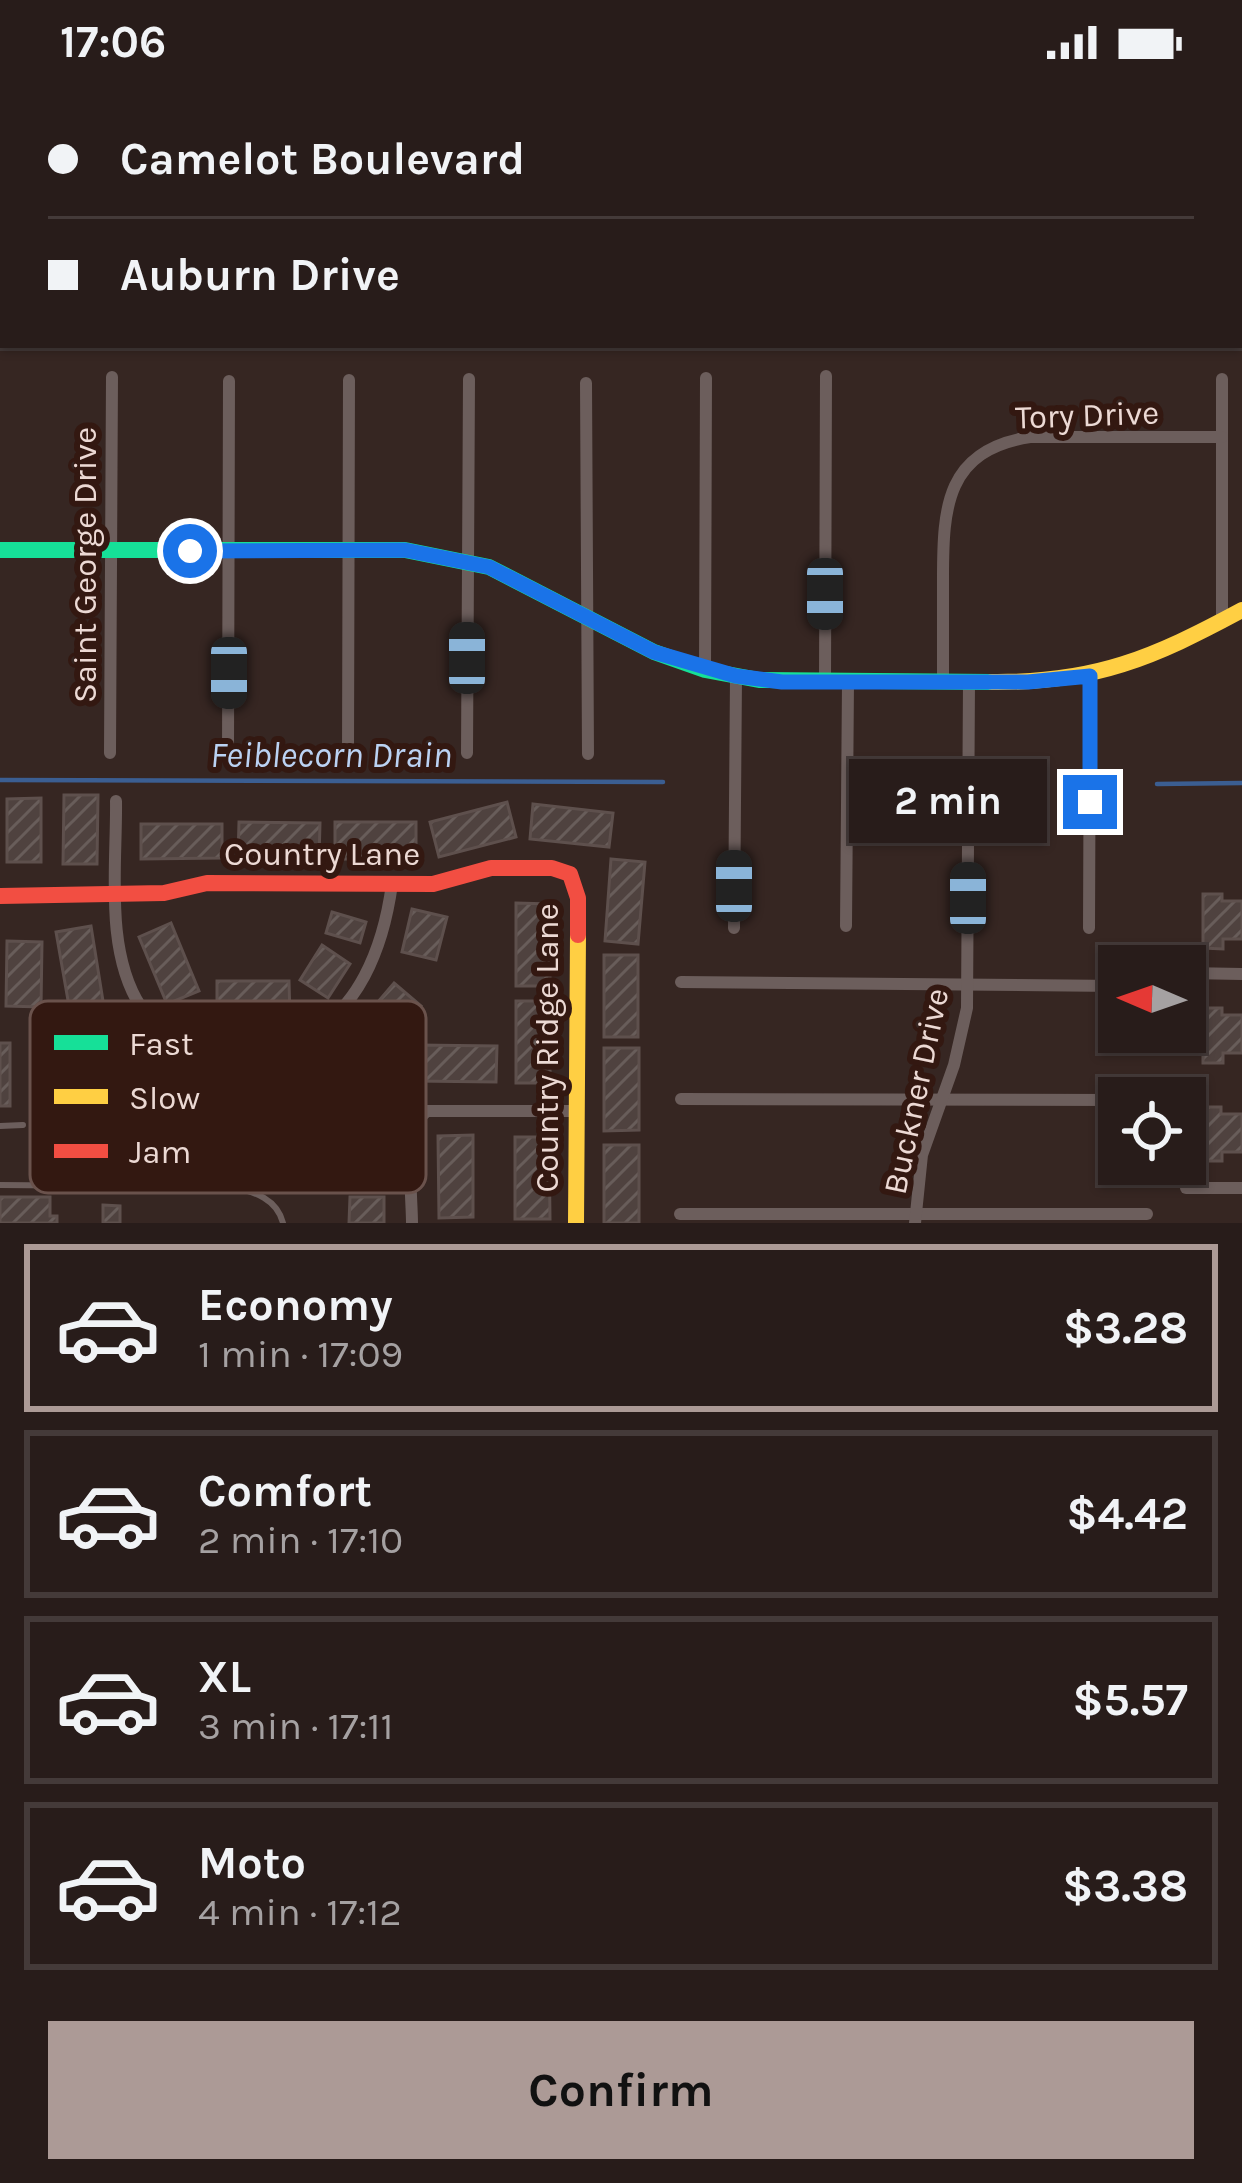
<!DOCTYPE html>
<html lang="en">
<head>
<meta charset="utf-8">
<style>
  body { margin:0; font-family:Karla,sans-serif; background:#342927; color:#f1f3f6; height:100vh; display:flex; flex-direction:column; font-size:45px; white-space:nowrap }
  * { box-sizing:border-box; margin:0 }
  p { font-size:39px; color:#a5a1a2 }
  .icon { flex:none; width:66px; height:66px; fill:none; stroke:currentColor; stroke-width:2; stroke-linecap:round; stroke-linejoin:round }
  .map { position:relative; height:1139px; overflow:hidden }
  .drawer { display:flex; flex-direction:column; background:#281c1a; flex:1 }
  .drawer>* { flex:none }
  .hud { position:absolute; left:0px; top:0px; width:1242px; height:264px; box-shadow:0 3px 9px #0004,0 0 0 3px #443a39; display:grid; align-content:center; height:264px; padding:0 48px; background:#281c1a }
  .needle { width:78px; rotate:272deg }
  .buttons { position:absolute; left:1098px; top:861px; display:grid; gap:24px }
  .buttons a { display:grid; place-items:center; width:108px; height:108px; border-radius:0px; background:#281c1a; box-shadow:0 3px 9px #0004,0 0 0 3px #443a39; font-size:60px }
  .end { position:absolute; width:54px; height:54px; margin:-27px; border:15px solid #1a73e8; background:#fff; box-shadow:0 0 0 6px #fff }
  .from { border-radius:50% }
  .bubble { position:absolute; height:84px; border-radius:0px; background:#281c1a; box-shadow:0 3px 9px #0004,0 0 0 3px #443a39; font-size:39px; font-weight:700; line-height:84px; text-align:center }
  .car { position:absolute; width:36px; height:72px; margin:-36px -18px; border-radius:15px; box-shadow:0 0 9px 3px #0007; background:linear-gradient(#222 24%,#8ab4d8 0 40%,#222 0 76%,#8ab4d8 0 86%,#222 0) }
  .hud b { display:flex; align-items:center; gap:42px; height:114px; font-size:45px }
  .hud b+b { border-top:3px solid #443a39 }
  .hud i { width:30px; height:30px; background:#f1f3f6 }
  ul { padding:21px 0 0; list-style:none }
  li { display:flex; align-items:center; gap:36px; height:168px; margin:0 24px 18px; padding:0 24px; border:6px solid #443a39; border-radius:0px }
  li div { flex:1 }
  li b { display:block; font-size:45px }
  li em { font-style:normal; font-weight:700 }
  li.on { border-color:#ac9a96 }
  li>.icon { width:108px; height:108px; stroke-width:1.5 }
  .cta { display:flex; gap:24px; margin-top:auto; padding:24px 48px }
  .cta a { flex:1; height:138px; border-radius:0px; background:#ac9a96; color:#111; font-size:48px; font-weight:700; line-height:138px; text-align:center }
  .status { display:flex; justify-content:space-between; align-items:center; height:84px; padding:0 60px; background:#281c1a; direction:ltr }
  .status svg { height:33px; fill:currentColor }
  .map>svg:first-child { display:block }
</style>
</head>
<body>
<div class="status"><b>17:06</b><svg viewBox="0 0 49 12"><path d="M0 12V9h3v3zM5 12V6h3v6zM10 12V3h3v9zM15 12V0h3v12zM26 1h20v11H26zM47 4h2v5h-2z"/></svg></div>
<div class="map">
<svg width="1242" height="1139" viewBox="0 0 1242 1139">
  <defs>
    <pattern id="building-hatch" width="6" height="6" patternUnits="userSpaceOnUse" patternTransform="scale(3)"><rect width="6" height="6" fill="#4f423f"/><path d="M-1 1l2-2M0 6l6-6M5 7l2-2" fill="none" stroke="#685d5a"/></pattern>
  </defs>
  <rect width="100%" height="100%" fill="#362622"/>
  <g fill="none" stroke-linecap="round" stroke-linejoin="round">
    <g stroke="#3b5e92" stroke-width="4.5">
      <path d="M0,696L663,698"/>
      <path d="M1157,700L1242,699"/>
    </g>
  </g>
  <g fill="url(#building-hatch)" stroke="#5e504d" stroke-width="3">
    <path d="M64,711H98L97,780H63Z"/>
    <path d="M41,714V778H7V715Z"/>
    <path d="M507,718L516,753L439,773L430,738Z"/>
    <path d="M533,720L613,729L609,763L530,755Z"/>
    <path d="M239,738L320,739L319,775L238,774Z"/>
    <rect x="335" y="738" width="81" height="37"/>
    <path d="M141,740H222V774L141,775Z"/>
    <path d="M611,775L645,778L638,860L605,857Z"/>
    <path d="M1203,810H1222V817H1242V855H1223V865L1203,864Z"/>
    <path d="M516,819L550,820V902H516Z"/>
    <path d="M412,825L447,833L436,876L402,868Z"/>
    <path d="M332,828L366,838L360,859L326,849Z"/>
    <path d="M171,839L199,907L167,920L139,853Z"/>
    <path d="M91,842L103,917L69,922L56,848Z"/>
    <path d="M7,857L42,858L41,923L6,922Z"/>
    <path d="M322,861L350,880L328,914L300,896Z"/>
    <rect x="604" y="871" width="34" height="82"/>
    <path d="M217,897H289L290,934H217Z"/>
    <path d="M394,899L421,922L369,983L342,960Z"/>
    <rect x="516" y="917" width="34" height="82"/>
    <path d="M1203,924H1222V931H1242V969H1223V979H1203Z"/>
    <rect x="0" y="959" width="10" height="63"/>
    <path d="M417,961L497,962L496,998L416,997Z"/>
    <path d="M604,964H639V1046L604,1047Z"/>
    <path d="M1201,1023H1221V1030H1242V1068H1222V1077H1202Z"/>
    <path d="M473,1051V1133L439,1134L438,1052Z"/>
    <path d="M515,1053H549L550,1135H515Z"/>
    <rect x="604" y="1061" width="35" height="78"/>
    <path d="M0,1113H50V1132H57V1139H0Z"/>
    <path d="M350,1113H384V1139H349Z"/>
    <path d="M103,1121L120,1122V1139H103Z"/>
  </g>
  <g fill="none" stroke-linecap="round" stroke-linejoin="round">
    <g stroke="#6c5e5c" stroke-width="6">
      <path d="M0,1042L23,1041"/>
      <path d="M0,1101L233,1103C255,1108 277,1115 283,1139"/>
    </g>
    <g stroke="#6c5e5c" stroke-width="12">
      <path d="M238,0V3"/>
      <path d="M768,0L773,3"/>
      <path d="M918,3L922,0"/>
      <path d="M0,179H3"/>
      <path d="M1239,181H1242"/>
      <path d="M586,299L588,670"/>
      <path d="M1222,536V295"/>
      <path d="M705,586L706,294"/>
      <path d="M825,598L826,292"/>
      <path d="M943,598C943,563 943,529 943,494C943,423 946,366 1030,353H1222"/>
      <path d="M110,669L112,293"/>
      <path d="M228,669L229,297"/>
      <path d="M348,669L349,296"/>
      <path d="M467,669L469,295"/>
      <path d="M116,717C117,780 104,867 141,923C157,948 185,953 213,955C240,957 268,962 295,954C359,935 384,859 392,800"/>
      <path d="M846,842L848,598"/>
      <path d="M734,844L736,593"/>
      <path d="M1089,844L1090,592"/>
      <path d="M1187,889L1242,890"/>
      <path d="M681,898L1119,902"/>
      <path d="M681,1015L1119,1016"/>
      <path d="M1186,1104H1242"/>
      <path d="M680,1130H1147"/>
      <path d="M412,1139C412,1110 403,1044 427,1027H576"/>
      <path d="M915,1139L922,1071L954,981L967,924L969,598"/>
    </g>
    <path stroke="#16e098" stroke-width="16" d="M0,466H405L489,483L654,568L705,586L759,596L992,598"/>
    <g stroke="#ffcf43" stroke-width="16">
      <path d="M992,598C1095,599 1153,574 1242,526"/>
      <path d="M576,1139L578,851"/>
    </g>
    <path stroke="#f24e42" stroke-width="16" d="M0,812L164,809L207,799L433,800L491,784H552L570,790L578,814V851"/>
  </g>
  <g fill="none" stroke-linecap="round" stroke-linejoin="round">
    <path stroke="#1a73e8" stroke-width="15" d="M190,467L405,466L489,483L654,568L736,592L782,598H1028L1090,592V718"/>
  </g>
  <g text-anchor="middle" stroke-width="12" stroke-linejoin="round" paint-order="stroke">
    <g font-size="33" fill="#ecd9d4" stroke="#331811">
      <text transform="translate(1087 330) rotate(-2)" y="12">Tory Drive</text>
      <text transform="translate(84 481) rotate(-90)" y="12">Saint George Drive</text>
      <text x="322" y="781">Country Lane</text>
      <text transform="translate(546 964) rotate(-90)" y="12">Country Ridge Lane</text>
      <text transform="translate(915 1007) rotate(-78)" y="12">Buckner Drive</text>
    </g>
    <g font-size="36" font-style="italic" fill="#bbd2f3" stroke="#331811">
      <text x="331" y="683">Feiblecorn Drain</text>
    </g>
  </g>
  <rect x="30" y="917" width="396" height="192" rx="18" fill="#331811" stroke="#6a524c" stroke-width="3"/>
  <rect x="54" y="951" width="54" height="15" fill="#16e098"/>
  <rect x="54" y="1005" width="54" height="15" fill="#ffcf43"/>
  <rect x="54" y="1060" width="54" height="14" fill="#f24e42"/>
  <g font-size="33" fill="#ecd9d4">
    <text x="129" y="971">Fast</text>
    <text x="129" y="1025">Slow</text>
    <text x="129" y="1079">Jam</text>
  </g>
</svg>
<div class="buttons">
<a><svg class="needle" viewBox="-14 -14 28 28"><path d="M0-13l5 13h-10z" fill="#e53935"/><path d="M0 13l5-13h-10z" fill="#a5a1a2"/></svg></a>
<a><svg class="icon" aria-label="locate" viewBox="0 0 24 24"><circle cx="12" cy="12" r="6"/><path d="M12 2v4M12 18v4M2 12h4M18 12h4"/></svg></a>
</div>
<i class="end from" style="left:190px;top:467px"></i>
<i class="end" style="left:1090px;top:718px"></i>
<div class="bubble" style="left:849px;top:675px;width:198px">2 min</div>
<i class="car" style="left:825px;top:510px;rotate:180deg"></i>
<i class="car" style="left:467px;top:574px;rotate:0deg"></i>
<i class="car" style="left:229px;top:589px;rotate:180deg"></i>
<i class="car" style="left:734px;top:802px;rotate:0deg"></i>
<i class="car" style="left:968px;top:814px;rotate:0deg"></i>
<div class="hud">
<b><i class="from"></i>Camelot Boulevard</b>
<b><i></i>Auburn Drive</b>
</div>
</div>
<section class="drawer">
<ul>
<li class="on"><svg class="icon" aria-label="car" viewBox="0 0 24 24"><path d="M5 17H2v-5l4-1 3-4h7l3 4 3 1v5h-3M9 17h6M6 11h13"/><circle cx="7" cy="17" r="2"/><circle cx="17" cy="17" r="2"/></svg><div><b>Economy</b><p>1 min · 17:09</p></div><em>$3.28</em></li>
<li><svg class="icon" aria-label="car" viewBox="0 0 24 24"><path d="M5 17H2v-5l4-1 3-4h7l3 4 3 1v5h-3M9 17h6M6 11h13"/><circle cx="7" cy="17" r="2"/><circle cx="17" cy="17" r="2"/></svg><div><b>Comfort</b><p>2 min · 17:10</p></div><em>$4.42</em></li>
<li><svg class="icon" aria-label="car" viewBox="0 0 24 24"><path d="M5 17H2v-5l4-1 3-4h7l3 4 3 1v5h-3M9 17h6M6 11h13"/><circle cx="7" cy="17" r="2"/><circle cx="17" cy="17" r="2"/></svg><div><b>XL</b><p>3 min · 17:11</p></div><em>$5.57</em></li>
<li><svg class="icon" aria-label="car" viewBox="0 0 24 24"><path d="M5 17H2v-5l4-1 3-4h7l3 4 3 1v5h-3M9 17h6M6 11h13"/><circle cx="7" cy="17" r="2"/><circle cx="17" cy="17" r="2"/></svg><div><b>Moto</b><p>4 min · 17:12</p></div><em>$3.38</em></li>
</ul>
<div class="cta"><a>Confirm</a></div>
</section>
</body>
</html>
